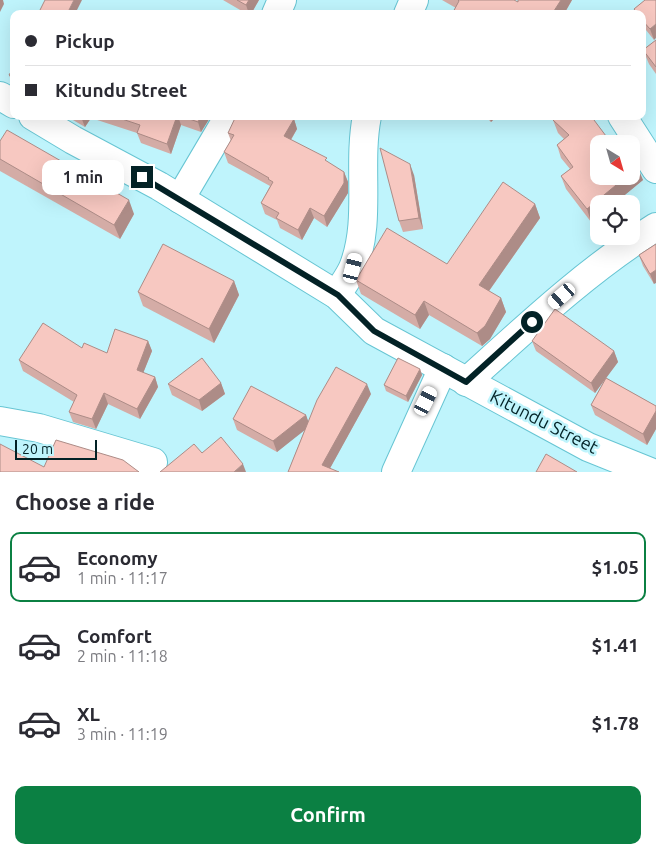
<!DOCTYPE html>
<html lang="en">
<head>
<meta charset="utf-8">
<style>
  body { margin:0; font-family:Ubuntu,sans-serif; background:#f2f2f3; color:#2b2b33; height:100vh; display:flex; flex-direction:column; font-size:19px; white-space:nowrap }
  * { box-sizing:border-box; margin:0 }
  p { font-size:16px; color:#7c7c81 }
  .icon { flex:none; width:28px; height:28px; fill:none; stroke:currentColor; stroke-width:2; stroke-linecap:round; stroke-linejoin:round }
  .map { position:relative; height:472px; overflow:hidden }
  .details { display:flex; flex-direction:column; background:#fff; flex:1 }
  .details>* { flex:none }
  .top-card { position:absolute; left:10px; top:10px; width:636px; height:110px; border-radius:10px; box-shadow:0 5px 20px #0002; display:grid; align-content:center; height:110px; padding:0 15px; background:#fff }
  .needle { width:32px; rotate:143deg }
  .fabs { position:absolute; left:590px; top:135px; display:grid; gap:10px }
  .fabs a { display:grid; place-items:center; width:50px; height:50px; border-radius:10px; background:#fff; box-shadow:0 5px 20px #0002; font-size:25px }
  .scale { position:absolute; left:15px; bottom:12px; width:82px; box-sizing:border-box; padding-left:5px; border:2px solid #032226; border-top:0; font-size:14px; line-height:18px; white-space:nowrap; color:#032226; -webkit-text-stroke:4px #bff4fc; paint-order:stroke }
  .end { position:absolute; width:22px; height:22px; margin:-11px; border:6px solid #032226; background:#fff; box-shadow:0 0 0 2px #fff }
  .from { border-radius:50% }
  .bubble { position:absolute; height:35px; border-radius:10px; background:#fff; box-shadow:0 5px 20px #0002; font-size:16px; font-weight:700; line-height:35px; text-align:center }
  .car { position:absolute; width:15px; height:30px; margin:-15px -8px; border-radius:6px; box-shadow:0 0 4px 1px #0007; background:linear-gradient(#fff 24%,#345 0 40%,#fff 0 76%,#345 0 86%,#fff 0) }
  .top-card b { display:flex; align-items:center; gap:18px; height:48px; font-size:19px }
  .top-card b+b { border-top:1px solid #e1e1e2 }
  .top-card i { width:12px; height:12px; background:#2b2b33 }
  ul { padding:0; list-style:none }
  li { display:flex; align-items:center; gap:15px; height:70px; margin:0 10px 8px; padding:0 5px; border:2px solid transparent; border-radius:10px }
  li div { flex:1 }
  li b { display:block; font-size:19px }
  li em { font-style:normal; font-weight:700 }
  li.selected { border-color:#0b8043 }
  li>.icon { width:45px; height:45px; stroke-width:1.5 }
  h2 { padding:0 15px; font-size:22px; line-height:60px }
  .cta { display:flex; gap:10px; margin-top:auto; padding:10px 15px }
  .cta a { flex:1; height:58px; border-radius:10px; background:#0b8043; color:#fff; font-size:20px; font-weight:700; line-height:58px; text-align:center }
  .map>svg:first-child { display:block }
</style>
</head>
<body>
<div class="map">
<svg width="656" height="472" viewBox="0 0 656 472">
  <rect width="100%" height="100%" fill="#bff4fc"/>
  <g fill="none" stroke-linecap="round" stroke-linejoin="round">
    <g stroke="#67c5d3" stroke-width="30">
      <g id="minor">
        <path d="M276,14L282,0"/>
        <path d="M408,14L414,0"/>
        <path d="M0,96L14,104"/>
        <path d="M33,116L73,140L159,186L337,295L374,331L588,447L650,472"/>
        <path d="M622,116L656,169"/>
        <path d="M180,199L229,116"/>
        <path d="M337,295C342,286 349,277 353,268C372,221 357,166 367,116"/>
        <path d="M466,382C527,327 586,271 656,227"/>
        <path d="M0,421L39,428L153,462"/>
        <path d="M396,472L443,368"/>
      </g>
    </g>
    <use href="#minor" stroke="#fff" stroke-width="28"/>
  </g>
  <g fill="#d4aca6">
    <path d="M223,0H259L251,14H247Z"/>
    <path d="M442,0H514L518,2L572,0L564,14H452L456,8Z"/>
    <path d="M645,0L654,40L642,25V14H636L634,9Z"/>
    <path d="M656,40V74L649,64L643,50Z"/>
    <path d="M14,67V86L13,85L9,75Z"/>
    <path d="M66,116H211L201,132L181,125L171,154L141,143L137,133L91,118L85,127Z"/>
    <path d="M485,116H497L491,122Z"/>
    <path d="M294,119L297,129L291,140L344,172L348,182V193L327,227L314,218L302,240L280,228L277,220L265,214L261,203L270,186L228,163L224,152L231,141L228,133Z"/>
    <path d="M553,120L612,144L643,180L591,222L566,189L561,176L570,169L561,158L557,145L564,139L558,133Z"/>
    <path d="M0,141L134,214L120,239L0,171Z"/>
    <path d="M414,175L423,229L403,232L399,221Z"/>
    <path d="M535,204L540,218L489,291L501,298L506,312L490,339L482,346L429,315L420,329L361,294L356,280L447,264Z"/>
    <path d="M656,244L654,284L643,266L639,255Z"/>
    <path d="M234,281L239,295L214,343L143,306L138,292Z"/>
    <path d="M148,341L152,351L143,373L155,377L158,387L140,419L108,404L96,429L73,422L69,412L74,402L23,371L19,360L82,348L107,353Z"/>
    <path d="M532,341L614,351L618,362L606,378L656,406V429L647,445L595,415L591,405L605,379L595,393L536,351Z"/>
    <path d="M420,369L422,375L408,402L386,391L384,385Z"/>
    <path d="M221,383L225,394L202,411L172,395L168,384Z"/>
    <path d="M371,394L330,468L288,472L305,429L277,452L237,430L233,419L306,415L308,422Z"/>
  </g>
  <g fill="#ad8c87">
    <path d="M0,0H3L4,4L0,12Z"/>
    <path d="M74,0H82L75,14H67Z"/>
    <path d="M249,0H259L251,14H249L246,5Z"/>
    <path d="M561,0H572L564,14H552Z"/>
    <path d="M656,24V38L654,40L650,29Z"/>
    <path d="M82,116H90L91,118L85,127L81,117Z"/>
    <path d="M177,116H178L181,125L171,154L167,144Z"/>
    <path d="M201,116H211L201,132L198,122Z"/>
    <path d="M489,116H497L491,122Z"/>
    <path d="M294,119L297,129L287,146L284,136Z"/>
    <path d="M410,164L414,175L423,229L419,218Z"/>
    <path d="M638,168L643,180L614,204H599V216L591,222L587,209L627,176H631V173Z"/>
    <path d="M344,172L348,182V193L327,227L324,216Z"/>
    <path d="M129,200L134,214L120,239L114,225Z"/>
    <path d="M535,204L540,218L484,298L479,285Z"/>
    <path d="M310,208L314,218L302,240L298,230Z"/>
    <path d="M656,270V283L654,284L650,274Z"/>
    <path d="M234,281L239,295L214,343L209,329Z"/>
    <path d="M501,298L506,312L490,339L482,346L477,333Z"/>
    <path d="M424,301L429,315L420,329L415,315Z"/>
    <path d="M148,341L152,351L140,381L137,370Z"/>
    <path d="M614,351L618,362L595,393L591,383Z"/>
    <path d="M420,369L422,375L408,402L406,396Z"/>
    <path d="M155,377L158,387L140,419L137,409Z"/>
    <path d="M221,383L225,394L202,411L199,400Z"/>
    <path d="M367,384L371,394L328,472L322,465Z"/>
    <path d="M104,393L108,404L96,429L92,419Z"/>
    <path d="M656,411V429L647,445L643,434Z"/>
    <path d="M306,415L310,426L277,452L273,441Z"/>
    <path d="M243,464L246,472H234Z"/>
  </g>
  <g fill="#f7c8c1" stroke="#ad8c87">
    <path d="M45,0H74L67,14H38Z"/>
    <path d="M237,0H249L246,5Z"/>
    <path d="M458,0H514L518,2V0H561L552,14H452L459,1Z"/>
    <path d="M645,0H656V24L650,29L642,20V14H638L634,9Z"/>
    <path d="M656,40V67L643,50Z"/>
    <path d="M14,67V78L9,75Z"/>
    <path d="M113,116H177L167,144L137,133L140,125Z"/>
    <path d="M181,116H201L198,122Z"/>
    <path d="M236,116H289L294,119L284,136L327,158L325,160L344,172V183L324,216L310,208L298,230L276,218L279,213L261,203L273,182L268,179L269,178L224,152L234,135L228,133Z"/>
    <path d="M557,116H591L612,144H599V176H627L587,209L561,176L573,167L557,145L569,135L553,120Z"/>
    <path d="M7,130L129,200L114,225L0,159V141Z"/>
    <path d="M380,148L410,164L419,218L399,221Z"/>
    <path d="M631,158L638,168L631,173Z"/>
    <path d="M503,182L535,204L479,285L501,298L485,326L477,333L424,301L415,315L356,280L387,228L447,264Z"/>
    <path d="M163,244L234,281L209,329L138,292Z"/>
    <path d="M656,244V270L650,274L639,255Z"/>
    <path d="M555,309L614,351L591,383L532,341Z"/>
    <path d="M43,323L82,348L84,343L107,353L115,329L148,341L137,370L155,377L137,409L104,393L92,419L69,412L77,395L19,360Z"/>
    <path d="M202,358L221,383L199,400L168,384Z"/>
    <path d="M398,358L420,369L406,396L384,385Z"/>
    <path d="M336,367L367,384L322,465L339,472H288L317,400Z"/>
    <path d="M606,378L656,406V411L643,434L591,405Z"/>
    <path d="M251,386L306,415L273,441L233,419Z"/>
    <path d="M221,437L243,464L234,472H160L194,444L202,453Z"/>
    <path d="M56,440L123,460L139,472H0V444L44,467Z"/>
    <path d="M546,454L577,472H536Z"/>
  </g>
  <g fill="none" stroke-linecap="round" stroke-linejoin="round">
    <path stroke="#032226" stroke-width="6" d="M142,177L338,295L374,331L466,382L532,322"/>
  </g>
  <g text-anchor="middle" stroke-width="5" stroke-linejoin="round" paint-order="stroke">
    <g font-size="18" fill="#032226" stroke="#bff4fc">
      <text transform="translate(544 422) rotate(27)" y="6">Kitundu Street</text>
    </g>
  </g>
</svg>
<div class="fabs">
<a><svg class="needle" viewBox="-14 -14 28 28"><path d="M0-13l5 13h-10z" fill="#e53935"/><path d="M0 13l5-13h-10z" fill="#7c7c81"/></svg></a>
<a><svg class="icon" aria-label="locate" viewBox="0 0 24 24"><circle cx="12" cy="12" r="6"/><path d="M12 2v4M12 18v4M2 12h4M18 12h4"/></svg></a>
</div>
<div class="scale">20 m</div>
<i class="end from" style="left:532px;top:322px"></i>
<i class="end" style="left:142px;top:177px"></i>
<div class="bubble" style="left:42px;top:160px;width:82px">1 min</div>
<i class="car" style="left:353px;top:268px;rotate:14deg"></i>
<i class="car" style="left:562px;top:296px;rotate:229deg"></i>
<i class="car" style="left:426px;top:401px;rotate:27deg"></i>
<div class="top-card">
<b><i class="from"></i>Pickup</b>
<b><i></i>Kitundu Street</b>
</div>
</div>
<section class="details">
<h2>Choose a ride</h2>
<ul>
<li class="selected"><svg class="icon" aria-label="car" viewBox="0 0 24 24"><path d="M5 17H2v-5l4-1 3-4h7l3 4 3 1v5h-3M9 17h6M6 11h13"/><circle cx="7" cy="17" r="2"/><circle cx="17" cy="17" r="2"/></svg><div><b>Economy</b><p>1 min · 11:17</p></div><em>$1.05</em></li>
<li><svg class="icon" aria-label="car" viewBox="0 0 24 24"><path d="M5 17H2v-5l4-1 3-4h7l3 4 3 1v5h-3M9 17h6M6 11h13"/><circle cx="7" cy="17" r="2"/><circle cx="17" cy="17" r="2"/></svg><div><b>Comfort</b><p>2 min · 11:18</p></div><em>$1.41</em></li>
<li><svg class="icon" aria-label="car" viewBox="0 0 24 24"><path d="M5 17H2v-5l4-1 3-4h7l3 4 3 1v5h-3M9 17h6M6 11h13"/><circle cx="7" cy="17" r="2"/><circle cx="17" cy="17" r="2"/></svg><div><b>XL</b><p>3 min · 11:19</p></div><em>$1.78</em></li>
</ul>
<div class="cta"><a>Confirm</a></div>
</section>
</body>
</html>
